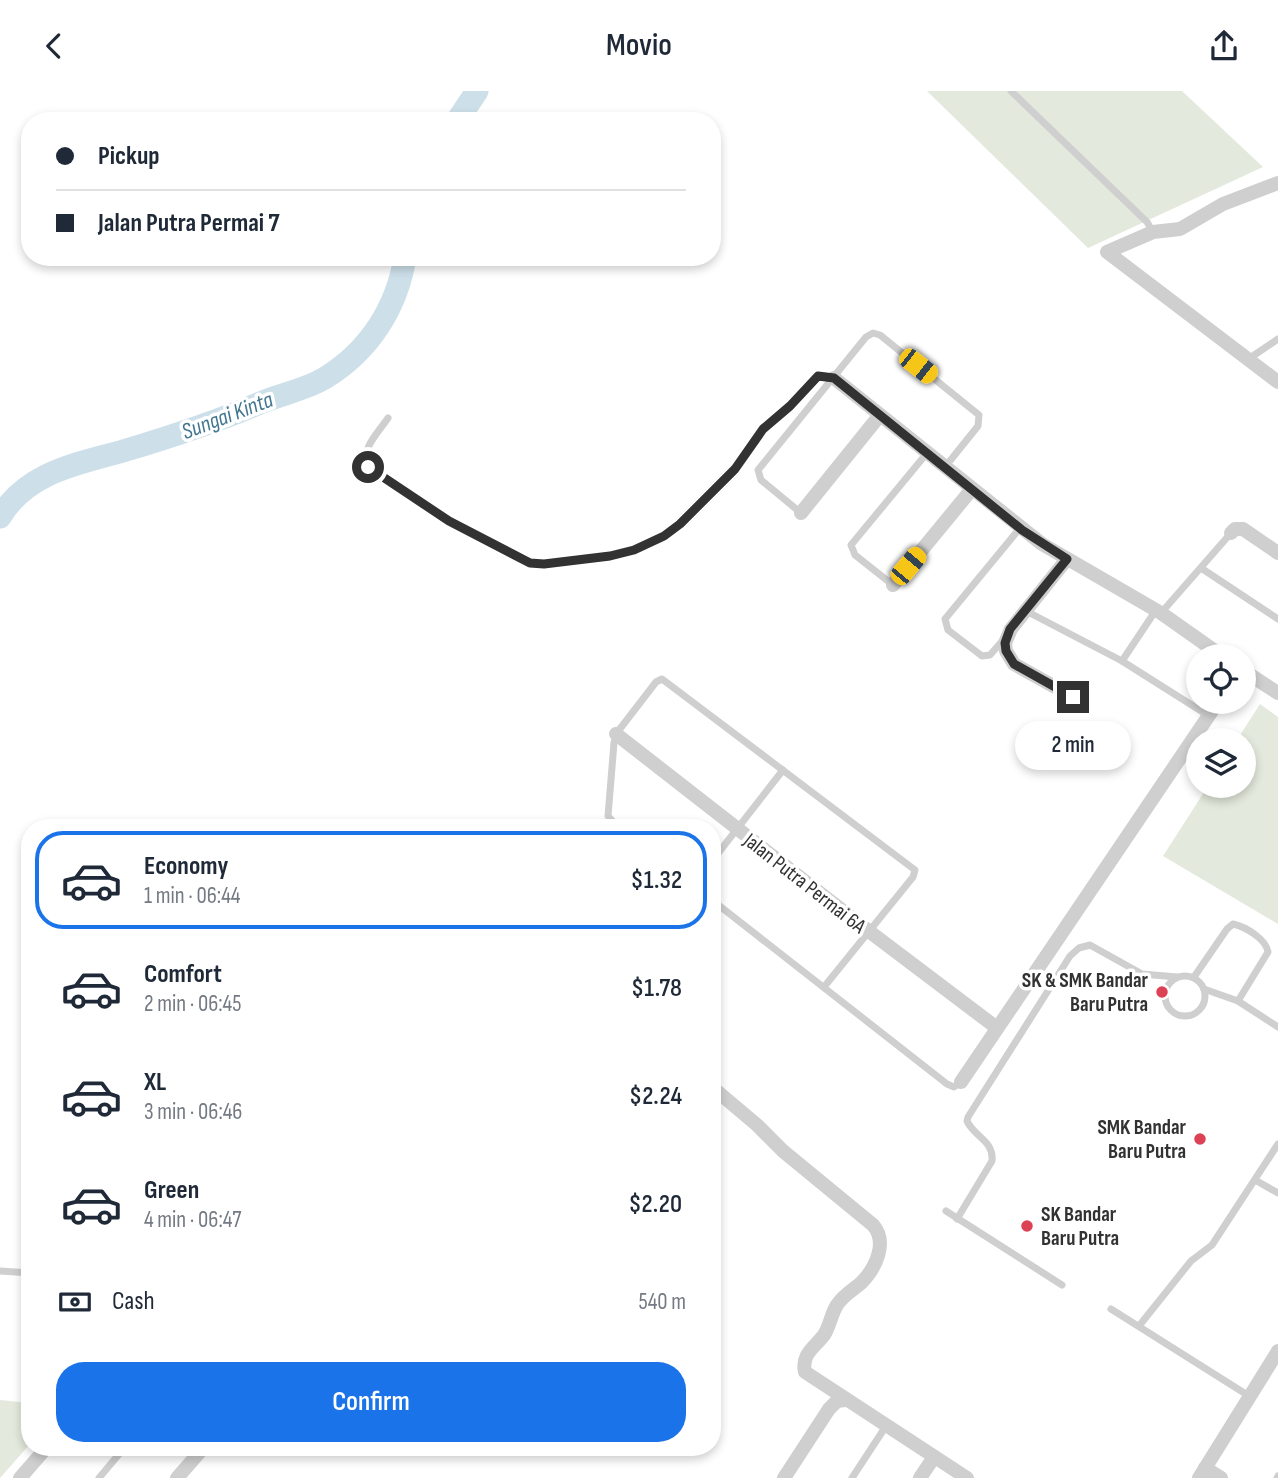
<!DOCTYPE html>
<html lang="en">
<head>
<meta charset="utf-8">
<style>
  body { margin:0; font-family:"Sofia Sans Condensed",sans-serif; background:#f6f6f7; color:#1f2937; height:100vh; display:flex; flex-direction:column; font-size:26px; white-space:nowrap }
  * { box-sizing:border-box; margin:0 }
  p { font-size:23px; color:#747a83 }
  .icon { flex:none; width:38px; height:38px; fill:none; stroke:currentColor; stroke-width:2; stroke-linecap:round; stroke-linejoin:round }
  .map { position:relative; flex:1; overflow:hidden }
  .details { position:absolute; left:21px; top:728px; width:700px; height:637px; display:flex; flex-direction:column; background:#fff; border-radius:28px; box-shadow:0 4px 10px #0003 }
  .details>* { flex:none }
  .banner { position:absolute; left:21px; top:21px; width:700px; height:154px; border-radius:28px; box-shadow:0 4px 10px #0003; display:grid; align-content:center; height:154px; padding:0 35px; background:#fff }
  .tools { position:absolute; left:1186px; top:553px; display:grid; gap:14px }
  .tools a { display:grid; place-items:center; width:70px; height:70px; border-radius:50%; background:#fff; box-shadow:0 4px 10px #0003; font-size:35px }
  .end { position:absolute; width:32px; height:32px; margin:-16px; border:9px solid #323232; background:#fff; box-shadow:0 0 0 4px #fff }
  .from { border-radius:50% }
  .bubble { position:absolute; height:49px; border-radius:24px; background:#fff; box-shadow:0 4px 10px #0003; font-size:23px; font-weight:600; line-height:49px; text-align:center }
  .car { position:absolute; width:21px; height:42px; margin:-21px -10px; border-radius:9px; box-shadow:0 0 5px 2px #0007; background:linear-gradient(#f5c518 24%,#345 0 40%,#f5c518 0 76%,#345 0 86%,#f5c518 0) }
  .banner b { display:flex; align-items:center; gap:24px; height:66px; font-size:26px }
  .banner b+b { border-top:2px solid #e0e1e3 }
  .banner i { width:18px; height:18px; background:#1f2937 }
  ul { padding:12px 0 0; list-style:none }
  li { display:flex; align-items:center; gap:21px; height:98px; margin:0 14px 10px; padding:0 21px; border:4px solid transparent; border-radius:28px }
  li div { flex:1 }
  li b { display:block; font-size:26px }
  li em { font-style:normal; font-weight:600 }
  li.on { border-color:#1a73e8 }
  li>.icon { width:63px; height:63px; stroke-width:1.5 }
  .pay { display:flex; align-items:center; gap:18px; height:77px; padding:0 35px; font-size:26px }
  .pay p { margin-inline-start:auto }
  .primary-button { display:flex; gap:14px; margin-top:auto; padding:14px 35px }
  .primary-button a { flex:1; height:80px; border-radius:28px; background:#1a73e8; color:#fff; font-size:28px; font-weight:600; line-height:80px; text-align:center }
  header { display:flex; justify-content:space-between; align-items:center; height:91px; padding:0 35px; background:#fff; font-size:32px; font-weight:600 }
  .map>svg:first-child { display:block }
</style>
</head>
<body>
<header><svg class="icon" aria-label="back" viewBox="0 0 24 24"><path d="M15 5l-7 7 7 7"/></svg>Movio<svg class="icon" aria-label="share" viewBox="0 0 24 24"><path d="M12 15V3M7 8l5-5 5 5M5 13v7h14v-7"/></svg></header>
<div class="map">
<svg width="1278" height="1387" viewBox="0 0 1278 1387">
  <rect width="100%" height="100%" fill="#fff"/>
  <g fill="#e3e9dc">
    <path d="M927,0H1182L1263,76L1088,157Z"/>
    <path d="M1260,613L1278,626V833L1163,765L1208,695H1244V649H1237Z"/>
    <path d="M0,1309L30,1312V1353L0,1387Z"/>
  </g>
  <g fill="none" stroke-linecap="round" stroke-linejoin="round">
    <g stroke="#cde0ea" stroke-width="23">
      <path d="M457,30L477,0"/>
      <path d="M0,426C27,381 77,373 123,360C170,346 216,331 260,312C281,303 305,299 325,287C369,260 397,217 405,166"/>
    </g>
    <g stroke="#cfcfcf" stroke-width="7">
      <path d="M1011,0L1147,131L1153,141"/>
      <path d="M1247,269L1278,248"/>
      <path d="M388,327C378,342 360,358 368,376L449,430L522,469L530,472L544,473L610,465L634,459L664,445L680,433L735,378L763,338L790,315L818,285L834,287"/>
      <path d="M801,422L761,389L758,379L866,246L873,242L880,244L979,324L978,335L945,376"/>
      <path d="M1201,477L1278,528"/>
      <path d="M893,494L855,464L851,454L927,362"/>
      <path d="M1026,520L1122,570L1209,625"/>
      <path d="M1161,522L1231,442"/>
      <path d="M1004,548L990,564L982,565L948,539L945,528L1020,437"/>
      <path d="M1122,570L1156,519"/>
      <path d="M619,737L608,725L614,652L616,643L656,591L662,588L915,779L913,786L824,896"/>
      <path d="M712,770L783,679"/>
      <path d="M712,809L947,993L954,996L961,991"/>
      <circle cx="1185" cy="905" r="20"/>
      <path d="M1194,886L1227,838L1233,833C1246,836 1266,848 1268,861L1238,910"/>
      <path d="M1204,898L1238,910L1278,936"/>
      <path d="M1255,1089L1278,1102"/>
      <path d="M946,1120L1062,1194"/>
      <path d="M957,1128L992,1070C994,1049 974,1046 967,1030L968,1026L1070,865L1079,857L1090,854L1142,883L1177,886"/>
      <path d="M0,1180L30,1182"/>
      <path d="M1111,1218L1249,1305"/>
      <path d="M1139,1235L1191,1170L1212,1154L1278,1053"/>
      <path d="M99,1387L125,1356"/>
      <path d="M852,1387L886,1335"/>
      <path d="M1277,1387L1278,1385"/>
    </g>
    <g stroke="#cfcfcf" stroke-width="14">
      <path d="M1278,92L1223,113L1180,138L1153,141L1107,161L1278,291"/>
      <path d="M834,287L1042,453L1161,522L1222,565"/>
      <path d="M801,422L880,324"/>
      <path d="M1231,442L1235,438H1243L1278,462"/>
      <path d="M1067,468L1011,538L1005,552L1006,560L1014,573L1073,606"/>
      <path d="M893,494L972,398"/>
      <path d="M1244,580L1278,602"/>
      <path d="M616,643L870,841L997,937"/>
      <path d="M961,991L1218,611"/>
      <path d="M712,996L757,1034L783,1060L873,1134C888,1151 876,1177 861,1192C853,1199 843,1204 837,1214C831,1223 830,1235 824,1244C815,1256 801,1263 805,1281L967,1387"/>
      <path d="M1205,1377L1221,1387"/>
      <path d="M20,1387L47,1356"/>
      <path d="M177,1387L204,1356"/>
      <path d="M784,1387L829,1318L837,1310L845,1309"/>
      <path d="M920,1387L934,1366"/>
      <path d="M1199,1387L1278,1260"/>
    </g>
  </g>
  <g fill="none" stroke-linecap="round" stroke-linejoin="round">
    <path stroke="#323232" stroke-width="9" d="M368,376L449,430L530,472L544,473L610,465L634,459L664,445L680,433L735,378L763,338L790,315L818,285L834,287L1022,439L1067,468L1010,538L1005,552L1006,560L1014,573L1073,606"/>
  </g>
  <g fill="#dc4154" stroke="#fff" stroke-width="2.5">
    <circle cx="1162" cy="901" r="7"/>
    <circle cx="1200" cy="1048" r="7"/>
    <circle cx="1027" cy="1135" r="7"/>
  </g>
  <g text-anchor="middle" stroke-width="7" stroke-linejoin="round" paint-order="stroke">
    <g font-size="21" fill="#323232" stroke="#fff">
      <text transform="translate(805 792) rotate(38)" y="7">Jalan Putra Permai 6A</text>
    </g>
    <g font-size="21" font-weight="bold" fill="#323232" stroke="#fff" text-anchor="end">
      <text x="1148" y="896">SK &amp; SMK Bandar<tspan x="1148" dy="24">Baru Putra</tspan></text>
      <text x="1186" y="1043">SMK Bandar<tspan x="1186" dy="24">Baru Putra</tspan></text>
      <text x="1041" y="1130" text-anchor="start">SK Bandar<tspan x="1041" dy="24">Baru Putra</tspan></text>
    </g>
    <g font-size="23" font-style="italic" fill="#437791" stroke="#fff">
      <text transform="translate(227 324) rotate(-21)" y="8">Sungai Kinta</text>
    </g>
  </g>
</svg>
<div class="tools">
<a><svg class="icon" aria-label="locate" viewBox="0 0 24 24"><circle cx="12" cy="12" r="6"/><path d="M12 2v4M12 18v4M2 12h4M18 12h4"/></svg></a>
<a><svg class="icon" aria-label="layers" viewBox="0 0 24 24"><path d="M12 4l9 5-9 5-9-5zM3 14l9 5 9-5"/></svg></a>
</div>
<i class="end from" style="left:368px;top:376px"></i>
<i class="end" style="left:1073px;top:606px"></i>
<div class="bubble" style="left:1015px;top:630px;width:116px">2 min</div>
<i class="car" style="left:918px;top:275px;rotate:128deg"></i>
<i class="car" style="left:908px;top:475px;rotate:40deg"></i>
<div class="banner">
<b><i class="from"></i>Pickup</b>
<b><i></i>Jalan Putra Permai 7</b>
</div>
<section class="details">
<ul>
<li class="on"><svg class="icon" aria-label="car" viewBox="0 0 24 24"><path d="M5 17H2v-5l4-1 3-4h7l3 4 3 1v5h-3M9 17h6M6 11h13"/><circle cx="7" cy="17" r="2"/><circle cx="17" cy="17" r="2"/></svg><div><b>Economy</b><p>1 min · 06:44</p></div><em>$1.32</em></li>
<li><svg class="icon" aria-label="car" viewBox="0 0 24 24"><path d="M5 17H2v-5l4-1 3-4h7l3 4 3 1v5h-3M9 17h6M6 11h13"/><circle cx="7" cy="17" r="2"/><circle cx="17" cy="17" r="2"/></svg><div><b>Comfort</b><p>2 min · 06:45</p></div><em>$1.78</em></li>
<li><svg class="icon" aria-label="car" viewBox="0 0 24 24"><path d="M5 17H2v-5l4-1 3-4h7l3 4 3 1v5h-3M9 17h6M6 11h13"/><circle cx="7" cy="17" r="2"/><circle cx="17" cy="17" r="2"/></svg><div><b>XL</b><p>3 min · 06:46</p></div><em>$2.24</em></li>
<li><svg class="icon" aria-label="car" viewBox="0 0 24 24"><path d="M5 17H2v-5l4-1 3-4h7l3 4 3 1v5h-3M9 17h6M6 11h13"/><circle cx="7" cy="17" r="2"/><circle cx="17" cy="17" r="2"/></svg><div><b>Green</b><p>4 min · 06:47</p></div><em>$2.20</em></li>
</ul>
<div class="pay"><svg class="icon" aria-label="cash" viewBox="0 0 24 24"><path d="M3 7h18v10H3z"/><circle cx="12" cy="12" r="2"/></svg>Cash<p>540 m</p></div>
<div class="primary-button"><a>Confirm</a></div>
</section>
</div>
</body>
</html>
